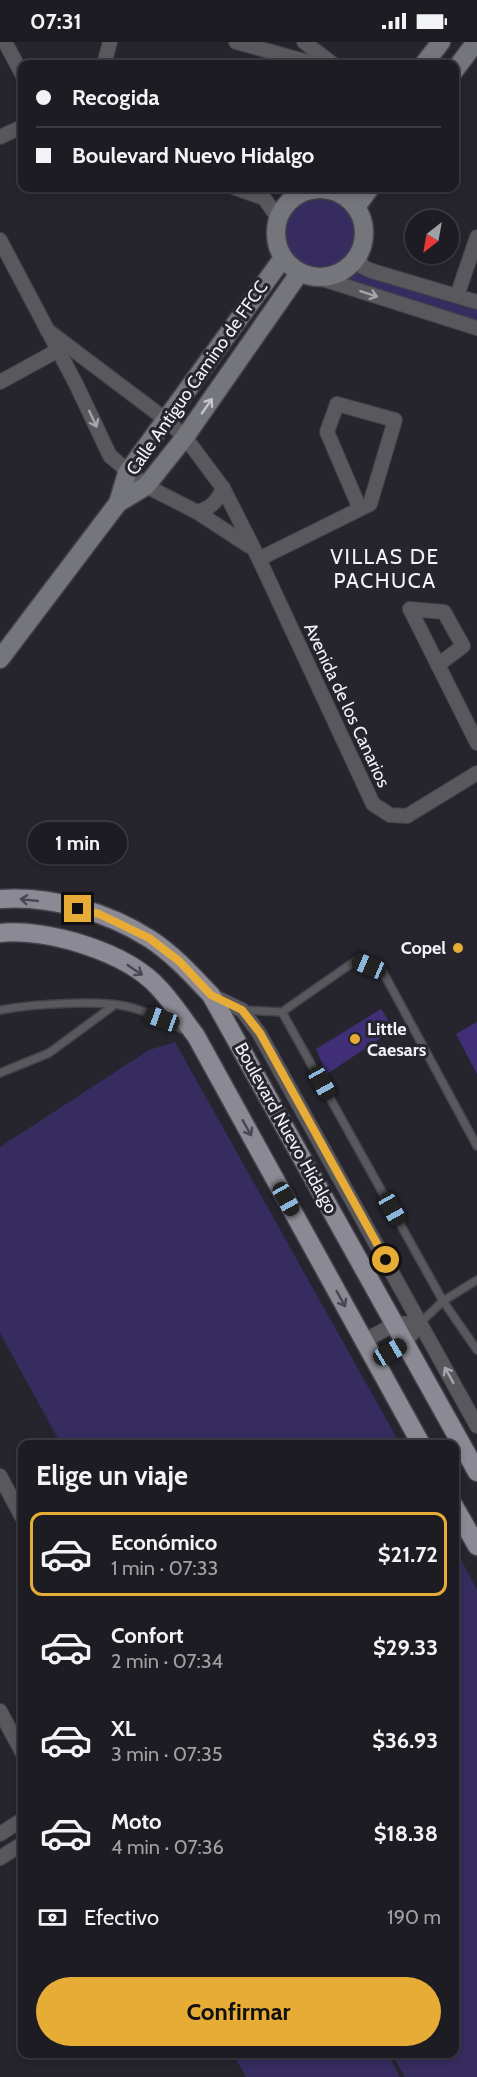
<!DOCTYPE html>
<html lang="es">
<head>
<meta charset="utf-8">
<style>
  body { margin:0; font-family:Cabin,sans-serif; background:#29292f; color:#f1f3f6; height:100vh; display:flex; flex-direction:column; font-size:22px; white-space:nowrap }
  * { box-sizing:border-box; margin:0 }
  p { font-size:20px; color:#a0a1a5 }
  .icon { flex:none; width:33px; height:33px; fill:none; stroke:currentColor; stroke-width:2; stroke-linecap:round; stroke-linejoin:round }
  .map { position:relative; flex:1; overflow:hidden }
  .panel { position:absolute; left:18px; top:1398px; width:441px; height:618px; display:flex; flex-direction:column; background:#1c1c22; border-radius:12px; box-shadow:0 3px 9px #0003,0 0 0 2px #3a3a40 }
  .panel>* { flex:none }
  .banner { position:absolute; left:18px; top:18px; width:441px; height:132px; border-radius:12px; box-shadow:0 3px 9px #0003,0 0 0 2px #3a3a40; display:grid; align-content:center; height:132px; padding:0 18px; background:#1c1c22 }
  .needle { width:39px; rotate:211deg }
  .buttons { position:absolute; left:405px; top:168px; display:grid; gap:12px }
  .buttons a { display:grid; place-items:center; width:54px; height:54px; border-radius:50%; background:#1c1c22; box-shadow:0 3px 9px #0003,0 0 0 2px #3a3a40; font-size:30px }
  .end { position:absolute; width:27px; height:27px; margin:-14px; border:8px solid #e7ac36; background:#111; box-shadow:0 0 0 3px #111 }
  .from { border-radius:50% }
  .bubble { position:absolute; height:42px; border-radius:21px; background:#1c1c22; box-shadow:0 3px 9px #0003,0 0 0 2px #3a3a40; font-size:20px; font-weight:800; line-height:42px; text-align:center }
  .car { position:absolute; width:18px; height:36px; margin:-18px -9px; border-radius:8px; box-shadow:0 0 4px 2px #0007; background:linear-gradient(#222 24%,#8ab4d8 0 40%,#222 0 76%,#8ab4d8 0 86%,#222 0) }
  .banner b { display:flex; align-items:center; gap:21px; height:57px; font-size:22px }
  .banner b+b { border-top:2px solid #3a3a40 }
  .banner i { width:15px; height:15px; background:#f1f3f6 }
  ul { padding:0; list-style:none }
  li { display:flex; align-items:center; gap:18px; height:84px; margin:0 12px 9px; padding:0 6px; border:3px solid transparent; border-radius:12px }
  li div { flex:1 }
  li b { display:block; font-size:22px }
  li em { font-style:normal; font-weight:800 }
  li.selected { border-color:#e7ac36 }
  li>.icon { width:54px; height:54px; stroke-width:1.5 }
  h2 { padding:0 18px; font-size:27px; line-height:72px }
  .pay { display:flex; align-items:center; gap:15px; height:66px; padding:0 18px; font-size:22px }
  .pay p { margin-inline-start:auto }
  .primary-button { display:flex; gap:12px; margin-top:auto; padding:12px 18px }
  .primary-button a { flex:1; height:69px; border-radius:36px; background:#e7ac36; color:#111; font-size:24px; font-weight:800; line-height:69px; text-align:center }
  .status { display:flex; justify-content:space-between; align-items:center; height:42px; padding:0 30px; background:#1c1c22; direction:ltr }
  .status svg { height:16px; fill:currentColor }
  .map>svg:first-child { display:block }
</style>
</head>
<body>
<div class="status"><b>07:31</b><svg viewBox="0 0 49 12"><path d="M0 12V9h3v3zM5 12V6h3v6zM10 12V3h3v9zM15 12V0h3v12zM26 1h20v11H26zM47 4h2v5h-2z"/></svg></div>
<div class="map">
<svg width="477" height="2035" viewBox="0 0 477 2035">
  <rect width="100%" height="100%" fill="#26252e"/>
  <g fill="#372c5f">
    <path d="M318,151C352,161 353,166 361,199L346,224L477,265V283L341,235L303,227L291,216L285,199V180L299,159Z"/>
    <path d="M175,1000L389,1382L400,1402H61L0,1291V1105L149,1008Z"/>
    <path d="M455,1506L477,1548V2035H405L392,2012H454Z"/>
    <path d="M233,2012H388L400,2035H246Z"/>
  </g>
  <g fill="#402f77">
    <path d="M381,967L394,987L327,1032L316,1007Z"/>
    <path d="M477,980V1032L456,992Z"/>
  </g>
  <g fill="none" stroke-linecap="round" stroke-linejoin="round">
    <g stroke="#43424a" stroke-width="10">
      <g id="lane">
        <path d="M0,968C33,962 102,957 133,966C151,971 168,980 184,988"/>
        <path d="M242,968L282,970"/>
        <path d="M0,1031L49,1011L113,964"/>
        <path d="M477,1104L383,930L355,919L282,970L443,1259L477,1308"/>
        <path d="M420,1281L443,1259L477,1238"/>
      </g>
    </g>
    <g stroke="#43424a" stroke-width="16">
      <g id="street">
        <path d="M5,0L22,32"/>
        <path d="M236,0L315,22"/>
        <path d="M304,0L333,22"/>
        <path d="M104,22L110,0"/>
        <path d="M0,95L22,85"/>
        <path d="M235,146L264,156L278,176"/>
        <path d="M308,146L312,147"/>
        <path d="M0,198L76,342L110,414L146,444L197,470L249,504"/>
        <path d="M357,213L363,225L372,229L477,260"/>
        <path d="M313,234L477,286"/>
        <path d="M457,254L477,195"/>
        <path d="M47,288L165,377L185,395L223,446L259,517L373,762L390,773L407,774L477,731"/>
        <path d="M0,340L64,305"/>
        <path d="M197,470C211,466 217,460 223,446"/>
        <path d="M259,517L370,462L395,378L337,362L327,390L360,467"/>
        <path d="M410,567L477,701"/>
        <path d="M410,567L444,570L463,604L438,623"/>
        <path d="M211,953L242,968L259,991L477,1384"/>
        <path d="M364,1299L395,1282L420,1281"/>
        <path d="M374,1318L405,1301L420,1281"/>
        <path d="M0,1434L22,1475"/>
        <path d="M0,1669L22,1710"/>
        <path d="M0,1792L22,1778"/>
        <path d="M0,1816L22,1802"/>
      </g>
    </g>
    <g stroke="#43424a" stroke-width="21">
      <g id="secondary">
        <path d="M424,22L441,0"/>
        <path d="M454,29L476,0"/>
        <circle cx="320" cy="191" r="44"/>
        <path d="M356,165L370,146"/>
        <path d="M118,461L146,444L185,395L300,230"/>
        <path d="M0,617L118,461L127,431L283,216"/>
      </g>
    </g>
    <g stroke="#43424a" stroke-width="21">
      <g id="primary">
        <path d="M0,857C50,853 108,870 150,897C173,912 192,933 211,953L477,1430"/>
        <path d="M0,891C47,886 127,910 159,946C173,961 184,978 196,994L421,1402"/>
        <path d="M454,1464L477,1504"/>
      </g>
    </g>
    <use href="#lane" stroke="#59595d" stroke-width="7"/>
    <use href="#street" stroke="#59595d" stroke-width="14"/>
    <use href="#secondary" stroke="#75757c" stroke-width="18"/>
    <use href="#primary" stroke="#8b8a94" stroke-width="18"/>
  </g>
  <defs><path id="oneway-shaft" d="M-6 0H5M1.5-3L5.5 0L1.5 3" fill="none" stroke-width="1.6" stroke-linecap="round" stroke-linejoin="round" transform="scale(1.5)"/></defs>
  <g stroke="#a6a5aa">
    <use href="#oneway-shaft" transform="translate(369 252) rotate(18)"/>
    <use href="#oneway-shaft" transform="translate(93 377) rotate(65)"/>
    <use href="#oneway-shaft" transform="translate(449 1333) rotate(-119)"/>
  </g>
  <use stroke="#c6c6cd" href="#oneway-shaft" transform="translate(207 364) rotate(-55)"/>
  <g stroke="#494852">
    <use href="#oneway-shaft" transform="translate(29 858) rotate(-174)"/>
    <use href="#oneway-shaft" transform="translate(135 928) rotate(34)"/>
    <use href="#oneway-shaft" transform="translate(247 1086) rotate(61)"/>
    <use href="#oneway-shaft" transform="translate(341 1257) rotate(61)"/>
  </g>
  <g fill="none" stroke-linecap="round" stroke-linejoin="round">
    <path stroke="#e7ac36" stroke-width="8" d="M78,867L99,872L149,896L179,919L211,953L242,968L260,991L386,1218"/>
  </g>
  <g fill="#e7ac36" stroke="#26252e" stroke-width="2">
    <circle cx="458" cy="906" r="6"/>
    <circle cx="355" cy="997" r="6"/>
  </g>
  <g text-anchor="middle" stroke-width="6" stroke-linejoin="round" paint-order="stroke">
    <g font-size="18" fill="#f2f1f8" stroke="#26252e">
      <text transform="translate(197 336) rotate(-55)" y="6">Calle Antiguo Camino de FFCC</text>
      <text transform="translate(347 663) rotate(65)" y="6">Avenida de los Canarios</text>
      <text transform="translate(286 1086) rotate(61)" y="6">Boulevard Nuevo Hidalgo</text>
    </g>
    <g font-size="18" font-weight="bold" fill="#f2f1f8" stroke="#26252e" text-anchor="end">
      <text x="446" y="912">Copel</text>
      <text x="367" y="993" text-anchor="start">Little<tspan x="367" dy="21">Caesars</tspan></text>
    </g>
    <g font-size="21" letter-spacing="1.5" fill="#f2f1f8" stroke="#26252e">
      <text x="385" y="522">VILLAS DE<tspan x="385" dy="24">PACHUCA</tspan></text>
    </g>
  </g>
</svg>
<div class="buttons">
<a><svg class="needle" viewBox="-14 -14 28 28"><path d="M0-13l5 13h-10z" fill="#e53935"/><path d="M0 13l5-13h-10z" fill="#a0a1a5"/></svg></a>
</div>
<i class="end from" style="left:386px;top:1218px"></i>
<i class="end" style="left:78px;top:867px"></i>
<div class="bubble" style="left:28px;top:780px;width:99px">1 min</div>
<i class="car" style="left:369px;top:924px;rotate:293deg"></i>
<i class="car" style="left:162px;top:977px;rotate:290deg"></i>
<i class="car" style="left:322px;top:1041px;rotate:151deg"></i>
<i class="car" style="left:286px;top:1157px;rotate:151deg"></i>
<i class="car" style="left:392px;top:1167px;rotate:151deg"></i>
<i class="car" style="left:390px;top:1310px;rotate:60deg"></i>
<div class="banner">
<b><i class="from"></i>Recogida</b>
<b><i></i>Boulevard Nuevo Hidalgo</b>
</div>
<section class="panel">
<h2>Elige un viaje</h2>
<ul>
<li class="selected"><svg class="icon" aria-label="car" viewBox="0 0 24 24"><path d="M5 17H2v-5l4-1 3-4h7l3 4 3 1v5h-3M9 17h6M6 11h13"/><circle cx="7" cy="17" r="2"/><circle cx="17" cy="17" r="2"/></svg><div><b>Económico</b><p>1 min · 07:33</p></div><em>$21.72</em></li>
<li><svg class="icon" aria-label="car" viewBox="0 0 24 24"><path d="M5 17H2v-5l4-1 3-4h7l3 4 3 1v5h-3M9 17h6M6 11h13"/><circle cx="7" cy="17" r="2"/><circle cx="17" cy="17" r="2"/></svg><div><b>Confort</b><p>2 min · 07:34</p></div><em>$29.33</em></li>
<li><svg class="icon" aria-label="car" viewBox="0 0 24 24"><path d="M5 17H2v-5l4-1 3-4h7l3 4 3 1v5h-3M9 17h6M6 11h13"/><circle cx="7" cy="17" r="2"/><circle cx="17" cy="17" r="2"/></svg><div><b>XL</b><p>3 min · 07:35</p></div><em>$36.93</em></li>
<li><svg class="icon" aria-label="car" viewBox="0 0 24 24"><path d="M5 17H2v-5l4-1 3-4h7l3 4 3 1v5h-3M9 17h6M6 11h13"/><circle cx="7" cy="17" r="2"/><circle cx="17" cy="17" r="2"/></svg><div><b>Moto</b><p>4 min · 07:36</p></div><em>$18.38</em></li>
</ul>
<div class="pay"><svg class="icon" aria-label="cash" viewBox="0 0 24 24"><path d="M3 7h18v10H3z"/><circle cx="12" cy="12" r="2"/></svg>Efectivo<p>190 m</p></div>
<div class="primary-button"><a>Confirmar</a></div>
</section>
</div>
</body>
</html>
